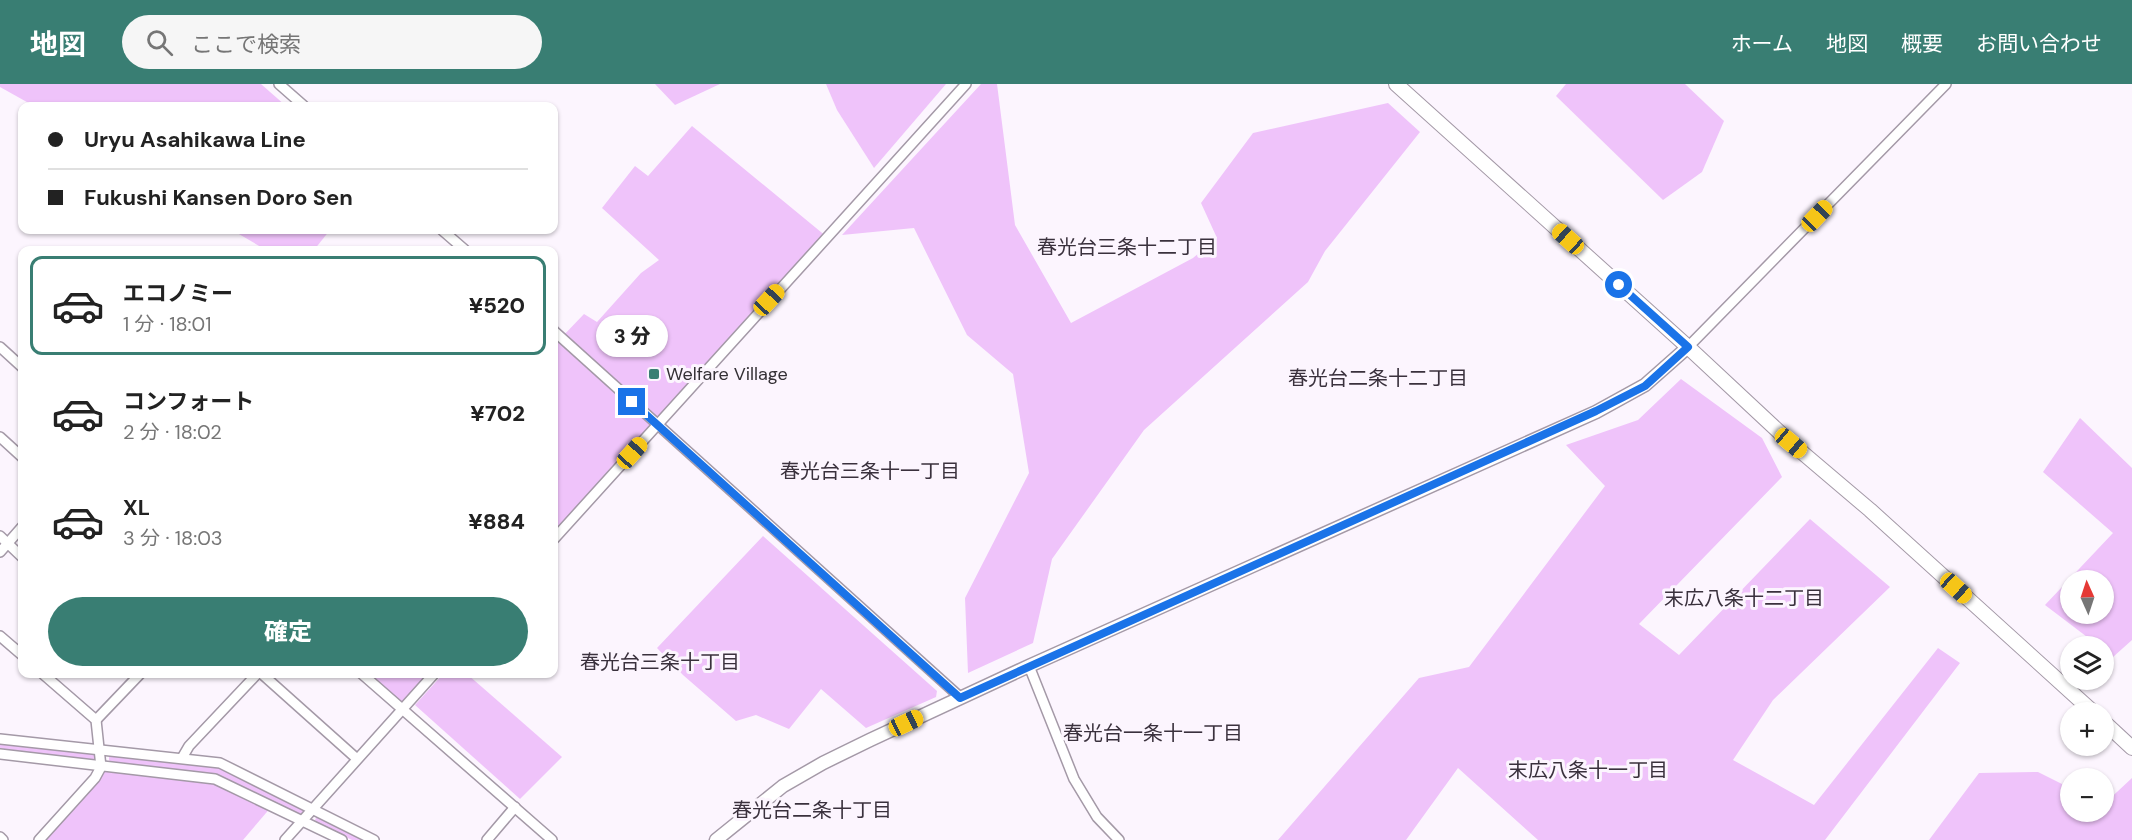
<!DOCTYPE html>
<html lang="ja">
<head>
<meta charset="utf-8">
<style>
  body { margin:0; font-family:"DM Sans","Noto Sans JP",sans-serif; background:#f6f6f6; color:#222; height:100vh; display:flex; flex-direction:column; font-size:22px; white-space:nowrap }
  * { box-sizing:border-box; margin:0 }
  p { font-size:20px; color:#767676 }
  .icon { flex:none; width:33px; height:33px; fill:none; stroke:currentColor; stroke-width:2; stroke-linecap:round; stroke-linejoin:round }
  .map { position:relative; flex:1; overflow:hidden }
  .panel { position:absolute; left:18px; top:162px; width:540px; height:432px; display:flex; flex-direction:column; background:#fff; border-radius:12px; box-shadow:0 2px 4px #0004 }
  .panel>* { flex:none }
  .banner { position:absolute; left:18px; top:18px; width:540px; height:132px; border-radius:12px; box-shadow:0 2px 4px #0004; display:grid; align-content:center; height:132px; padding:0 30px; background:#fff }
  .needle { width:39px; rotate:357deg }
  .controls { position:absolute; left:2060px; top:486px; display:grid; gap:12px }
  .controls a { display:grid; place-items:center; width:54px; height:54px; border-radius:50%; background:#fff; box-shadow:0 2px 4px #0004; font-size:30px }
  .end { position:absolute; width:27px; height:27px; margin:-14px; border:8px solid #1a73e8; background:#fff; box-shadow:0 0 0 3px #fff }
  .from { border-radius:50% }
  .bubble { position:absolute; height:42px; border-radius:21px; background:#fff; box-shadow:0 2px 4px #0004; font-size:20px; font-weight:800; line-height:42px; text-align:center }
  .car { position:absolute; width:18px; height:36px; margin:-18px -9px; border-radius:8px; box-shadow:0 0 4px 2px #0007; background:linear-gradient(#f5c518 24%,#345 0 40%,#f5c518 0 76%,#345 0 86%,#f5c518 0) }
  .banner b { display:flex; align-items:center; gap:21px; height:57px; font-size:22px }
  .banner b+b { border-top:2px solid #e0e0e0 }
  .banner i { width:15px; height:15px; background:#222 }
  ul { padding:10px 0 0; list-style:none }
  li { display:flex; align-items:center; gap:18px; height:99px; margin:0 12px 9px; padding:0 18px; border:3px solid transparent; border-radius:12px }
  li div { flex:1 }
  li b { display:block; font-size:22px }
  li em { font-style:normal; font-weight:800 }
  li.on { border-color:#397e73 }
  li>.icon { width:54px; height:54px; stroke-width:1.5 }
  .primary-button { display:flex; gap:12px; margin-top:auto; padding:12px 30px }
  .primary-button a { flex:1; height:69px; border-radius:36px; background:#397e73; color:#fff; font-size:24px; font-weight:800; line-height:69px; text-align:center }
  header { display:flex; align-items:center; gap:36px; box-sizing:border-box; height:84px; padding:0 30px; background:#397e73; color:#fff }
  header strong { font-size:28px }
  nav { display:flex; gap:33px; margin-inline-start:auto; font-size:21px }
  .search { width:420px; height:54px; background:#f6f6f6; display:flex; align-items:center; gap:15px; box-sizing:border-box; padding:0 21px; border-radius:33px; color:#767676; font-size:22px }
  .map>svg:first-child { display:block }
</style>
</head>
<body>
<header>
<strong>地図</strong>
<div class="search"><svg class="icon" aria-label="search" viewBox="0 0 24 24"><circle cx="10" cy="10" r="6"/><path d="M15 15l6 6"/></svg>ここで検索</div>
<nav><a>ホーム</a><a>地図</a><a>概要</a><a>お問い合わせ</a></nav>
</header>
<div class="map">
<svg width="2132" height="756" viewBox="0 0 2132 756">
  <rect width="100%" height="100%" fill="#fcf5fe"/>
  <g fill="#efc3fa" fill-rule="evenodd">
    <path d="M0,0H261L286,22H34L0,3Z"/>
    <path d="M655,0H720L675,21Z"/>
    <path d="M826,0H946L874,84L837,26Z"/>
    <path d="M981,0H997L1015,141L1071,239L1193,174L1217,154L1201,119L1253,49L1388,19L1420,48L1325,167L1308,198L1144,346L1052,475L1033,559L968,589L965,514L1029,389L1013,290L967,251L914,144L842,151Z"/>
    <path d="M1566,0H1685L1724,37L1702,88L1663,116L1556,12Z"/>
    <path d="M692,42L827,153L554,455V247L561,254L584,230L597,238L641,189L659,176L602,124L635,82L648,92Z"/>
    <path d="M232,146H330L314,166H266Z"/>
    <path d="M1681,295L1762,354L1782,393L1639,540L1679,571L1810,435L1890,503L1773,616L1733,676L1814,721L1938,564L1960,579L1825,756H1538L1458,684L1406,756H1278L1419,594L1469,583L1605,402L1566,361L1638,336Z"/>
    <path d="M2080,334L2132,384V556L2113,573L2103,566V562H2099L2045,521L2113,449L2043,388ZM2070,496H2103V530H2070Z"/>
    <path d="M763,452L937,607L936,613L866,644L821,605L789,645L756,631L736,637L683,591L657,564Z"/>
    <path d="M363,590H434L402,625Z"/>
    <path d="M443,590H467L562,673L520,715L415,621Z"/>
    <path d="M0,658L94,670L96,672L95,677L0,667Z"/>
    <path d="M109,671L219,682L306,725L302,729L298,730L216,691L111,679L109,676Z"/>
    <path d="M101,683L215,695L272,722L243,756H39Z"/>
    <path d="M2038,688L2070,704V728H2103V721L2132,694V756H1929L1979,689Z"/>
    <path d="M317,732L375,756H352L317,739L315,736Z"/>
  </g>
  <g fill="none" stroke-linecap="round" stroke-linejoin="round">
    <g stroke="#a499a7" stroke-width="12">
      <g id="minor">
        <path d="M279,0L304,22"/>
        <path d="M442,146L465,166"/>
        <path d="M554,247L960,613"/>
        <path d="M0,263L22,283"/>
        <path d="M1688,263L1946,0"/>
        <path d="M0,353L22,373"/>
        <path d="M0,452L22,473"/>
        <path d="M554,455L966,0"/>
        <path d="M0,468L22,443"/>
        <path d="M0,552L22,571"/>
        <path d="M1029,582L1074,695L1097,733L1119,756"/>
        <path d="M262,590L356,674"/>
        <path d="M362,590L552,756"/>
        <path d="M96,636L140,590"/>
        <path d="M0,655L220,679L374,756"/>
        <path d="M0,670L215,695L342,756"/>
        <path d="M182,674L189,662L257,590"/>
        <path d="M0,753L3,756"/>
        <path d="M39,756L95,694L101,683L96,636L43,590"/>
        <path d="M285,756L434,590"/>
        <path d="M487,756L515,723"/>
      </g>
    </g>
    <g stroke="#a499a7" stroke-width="15">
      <path id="tertiary" d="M716,756L783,702L823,679L870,656L1029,582L1596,328L1645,301L1688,263"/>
    </g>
    <g stroke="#a499a7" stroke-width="16">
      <g id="secondary">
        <path d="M1396,0L1688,263L1791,359L1870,426L2093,628"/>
        <path d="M2103,637L2132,664"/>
      </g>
    </g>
    <use href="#minor" stroke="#fff" stroke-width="9"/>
    <use href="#tertiary" stroke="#fff" stroke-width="12"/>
    <use href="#secondary" stroke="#fff" stroke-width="14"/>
  </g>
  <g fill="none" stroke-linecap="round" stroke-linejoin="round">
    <path stroke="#1a73e8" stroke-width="8" d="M632,318L960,614L1596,327L1645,302L1688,263L1619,201"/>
  </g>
  <rect fill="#397e73" stroke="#fcf5fe" stroke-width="2" x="648" y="284" width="12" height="12" rx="3"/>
  <g text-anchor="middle" stroke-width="6" stroke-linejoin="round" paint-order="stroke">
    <g font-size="18" fill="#343035" stroke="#fcf5fe" text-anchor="start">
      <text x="666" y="296">Welfare Village</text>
    </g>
    <g font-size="20" fill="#3a313d" stroke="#fcf5fe">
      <text x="1127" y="170">春光台三条十二丁目</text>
      <text x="1378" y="301">春光台二条十二丁目</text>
      <text x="870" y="394">春光台三条十一丁目</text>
      <text x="1744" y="521">末広八条十二丁目</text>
      <text x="660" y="585">春光台三条十丁目</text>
      <text x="1153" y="656">春光台一条十一丁目</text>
      <text x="1588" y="693">末広八条十一丁目</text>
      <text x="812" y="733">春光台二条十丁目</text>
    </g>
  </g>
</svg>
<div class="controls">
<a><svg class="needle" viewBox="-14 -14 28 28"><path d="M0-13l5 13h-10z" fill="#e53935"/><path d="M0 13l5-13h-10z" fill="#767676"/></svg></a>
<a><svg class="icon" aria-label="layers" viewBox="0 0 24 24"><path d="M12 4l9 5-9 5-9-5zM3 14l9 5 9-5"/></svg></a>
<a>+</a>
<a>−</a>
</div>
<i class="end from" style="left:1619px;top:201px"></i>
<i class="end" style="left:632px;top:318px"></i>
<div class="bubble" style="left:596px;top:231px;width:72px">3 分</div>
<i class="car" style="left:1817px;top:132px;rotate:44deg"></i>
<i class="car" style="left:1568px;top:155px;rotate:312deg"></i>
<i class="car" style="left:769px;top:216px;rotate:43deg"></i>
<i class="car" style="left:1791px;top:359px;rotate:130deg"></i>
<i class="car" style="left:632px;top:369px;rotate:42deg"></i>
<i class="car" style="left:1956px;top:504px;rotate:132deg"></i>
<i class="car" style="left:906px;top:639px;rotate:65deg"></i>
<div class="banner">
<b><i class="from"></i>Uryu Asahikawa Line</b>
<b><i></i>Fukushi Kansen Doro Sen</b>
</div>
<section class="panel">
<ul>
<li class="on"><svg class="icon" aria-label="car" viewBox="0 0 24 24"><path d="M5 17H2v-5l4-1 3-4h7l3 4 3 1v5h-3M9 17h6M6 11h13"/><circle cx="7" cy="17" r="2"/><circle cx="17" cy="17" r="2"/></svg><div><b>エコノミー</b><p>1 分 · 18:01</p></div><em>¥520</em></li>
<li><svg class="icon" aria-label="car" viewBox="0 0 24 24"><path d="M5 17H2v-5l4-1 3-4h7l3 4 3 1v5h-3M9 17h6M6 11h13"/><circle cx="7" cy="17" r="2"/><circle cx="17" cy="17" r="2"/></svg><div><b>コンフォート</b><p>2 分 · 18:02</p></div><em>¥702</em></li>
<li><svg class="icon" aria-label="car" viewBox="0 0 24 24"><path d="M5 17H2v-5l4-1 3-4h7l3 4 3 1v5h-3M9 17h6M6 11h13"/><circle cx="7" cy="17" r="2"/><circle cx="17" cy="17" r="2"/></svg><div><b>XL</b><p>3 分 · 18:03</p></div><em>¥884</em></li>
</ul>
<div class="primary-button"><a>確定</a></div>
</section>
</div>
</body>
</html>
